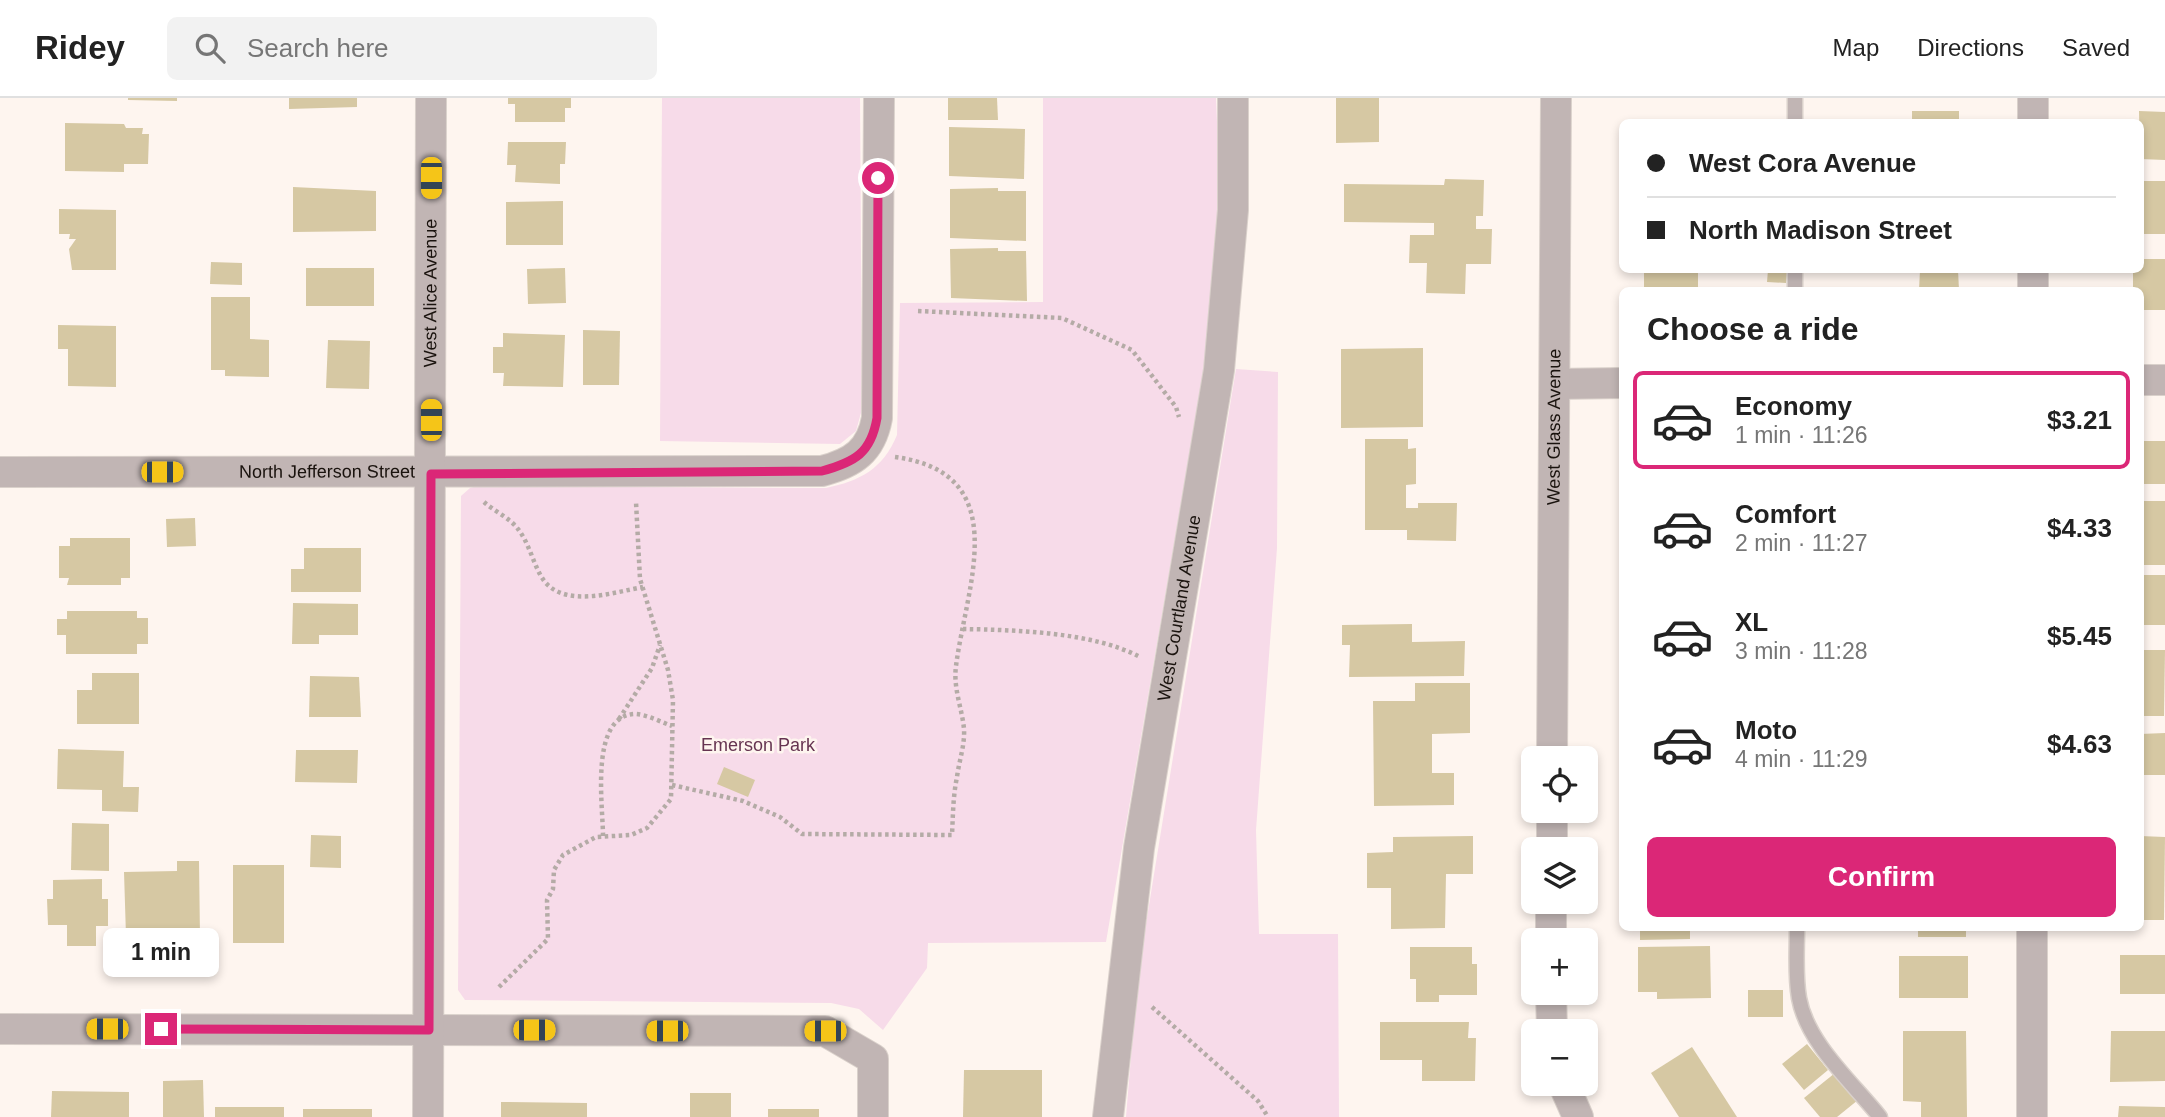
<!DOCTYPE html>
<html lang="en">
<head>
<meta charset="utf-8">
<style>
  body { margin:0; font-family:Helvetica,sans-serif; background:#f2f2f2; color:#222; height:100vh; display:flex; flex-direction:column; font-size:26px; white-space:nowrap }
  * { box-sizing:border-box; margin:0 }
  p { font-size:23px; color:#767676 }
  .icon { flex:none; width:38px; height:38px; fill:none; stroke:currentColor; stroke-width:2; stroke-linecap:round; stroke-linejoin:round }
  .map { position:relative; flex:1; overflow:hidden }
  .side { position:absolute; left:1619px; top:189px; width:525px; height:644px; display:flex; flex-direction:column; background:#fff; border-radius:10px; box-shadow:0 4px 10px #0003 }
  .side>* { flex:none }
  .guide { position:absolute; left:1619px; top:21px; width:525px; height:154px; border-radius:10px; box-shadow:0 4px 10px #0003; display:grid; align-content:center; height:154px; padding:0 28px; background:#fff }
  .fabs { position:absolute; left:1521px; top:648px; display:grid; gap:14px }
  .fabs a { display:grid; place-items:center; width:77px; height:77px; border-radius:10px; background:#fff; box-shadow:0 4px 10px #0003; font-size:35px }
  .end { position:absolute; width:32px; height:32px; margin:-16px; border:9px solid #db2777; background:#fff; box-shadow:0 0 0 4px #fff }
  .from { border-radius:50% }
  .bubble { position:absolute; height:49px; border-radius:10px; background:#fff; box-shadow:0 4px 10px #0003; font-size:23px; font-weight:700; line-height:49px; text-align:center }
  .car { position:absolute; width:21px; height:42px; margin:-21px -10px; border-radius:9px; box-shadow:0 0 5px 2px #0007; background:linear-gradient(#f5c518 24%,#345 0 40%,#f5c518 0 76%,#345 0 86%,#f5c518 0) }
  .guide b { display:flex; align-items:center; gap:24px; height:66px; font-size:26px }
  .guide b+b { border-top:2px solid #e0e0e0 }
  .guide i { width:18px; height:18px; background:#222 }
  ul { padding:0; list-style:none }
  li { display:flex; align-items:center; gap:21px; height:98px; margin:0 14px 10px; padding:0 14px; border:4px solid transparent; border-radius:10px }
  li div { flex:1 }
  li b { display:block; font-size:26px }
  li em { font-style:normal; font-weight:700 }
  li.on { border-color:#db2777 }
  li>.icon { width:63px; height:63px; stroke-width:1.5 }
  h2 { padding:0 28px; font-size:32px; line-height:84px }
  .button { display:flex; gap:14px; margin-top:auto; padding:14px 28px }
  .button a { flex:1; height:80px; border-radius:10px; background:#db2777; color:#fff; font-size:28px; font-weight:700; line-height:80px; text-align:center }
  header { display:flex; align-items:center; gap:42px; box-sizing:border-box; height:98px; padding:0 35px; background:#fff; border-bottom:2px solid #e0e0e0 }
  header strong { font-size:33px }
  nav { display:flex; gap:38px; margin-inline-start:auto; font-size:24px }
  .search { width:490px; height:63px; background:#f2f2f2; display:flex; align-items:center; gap:18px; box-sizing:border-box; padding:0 24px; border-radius:10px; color:#767676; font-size:26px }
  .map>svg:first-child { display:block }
</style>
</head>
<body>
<header>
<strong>Ridey</strong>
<div class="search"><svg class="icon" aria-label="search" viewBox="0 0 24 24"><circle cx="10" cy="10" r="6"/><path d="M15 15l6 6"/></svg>Search here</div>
<nav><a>Map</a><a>Directions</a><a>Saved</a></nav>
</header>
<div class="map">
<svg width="2165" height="1019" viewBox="0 0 2165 1019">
  <rect width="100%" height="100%" fill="#fef5ef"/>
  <g fill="#f7dbe9">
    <path d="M662,0H860L862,311L856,333L840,346L660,343Z"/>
    <path d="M1043,0H1216L1221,120L1203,276L1106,844L928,845L927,870L883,932L859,911L831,905L465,902L458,892L461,398L470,390L477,388L826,390C860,383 883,371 897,337L900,205L1043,204Z"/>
    <path d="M1236,271L1278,274L1277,450L1256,732L1259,836H1338L1339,1019H1126L1138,875Z"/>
  </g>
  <g fill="#d6c8a3">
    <path d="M128,0H177V3L128,2Z"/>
    <path d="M289,0H357V9L289,11Z"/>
    <path d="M508,0H571V10H565V24H515V6H508Z"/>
    <path d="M948,0H997L998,22H948Z"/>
    <path d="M1336,0H1379V44L1336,45Z"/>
    <rect x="1912" y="13" width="47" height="11"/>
    <path d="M2139,13L2165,14V62L2140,61Z"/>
    <path d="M65,25L124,26L126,30H143L142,36H149L148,66H124V74L65,73Z"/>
    <path d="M949,29L1025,31L1024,81L949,78Z"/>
    <path d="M508,44H566L565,66H560V86L515,84L516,67H507Z"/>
    <path d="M1445,81L1484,82L1483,118H1476V131H1492L1491,166H1466L1465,196L1426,195L1427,165H1409L1410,137H1434V125L1344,124V86L1444,87Z"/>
    <rect x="2140" y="83" width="25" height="53"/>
    <path d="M293,89L376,93V133L293,134Z"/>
    <path d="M998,90V93H1026V143L950,140V91Z"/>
    <path d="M563,103V147H506V104Z"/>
    <path d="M59,111L116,112V172H72L69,151L76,141H69L70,136H59Z"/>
    <path d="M998,150V153H1026L1027,203L951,200L950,151Z"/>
    <path d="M2140,161H2165V212H2140V192H2133V172H2140Z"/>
    <path d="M211,164L242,165V187L210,186Z"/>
    <rect x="306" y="170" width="68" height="38"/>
    <path d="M565,170L566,205L528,206L527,171Z"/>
    <rect x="1644" y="172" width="54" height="20"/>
    <path d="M1768,172H1787L1786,185L1767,184Z"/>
    <path d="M1920,172H1958L1959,192H1919Z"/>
    <path d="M211,199H250V241L269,242V279L225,278V272H211Z"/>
    <path d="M58,227L116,228V289L68,288V251H58Z"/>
    <path d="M583,232L620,233L619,287H583Z"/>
    <path d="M503,235L565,237L563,289L503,288L504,275H493V249H503Z"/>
    <path d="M328,242L370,243L369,291L326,290Z"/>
    <path d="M1423,250V329L1341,330V251Z"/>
    <path d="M1365,341H1408V351L1416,350V386L1406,387V410H1418V405H1457L1456,443L1407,442V432H1365Z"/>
    <rect x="2140" y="343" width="25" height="43"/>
    <rect x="2140" y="403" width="25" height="64"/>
    <path d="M195,420L196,448L167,449L166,421Z"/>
    <path d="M70,440H130V480H121V487H67L69,480H59V448H70Z"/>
    <path d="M304,450H361V494H291V471H304Z"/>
    <rect x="2140" y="477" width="25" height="50"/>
    <path d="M293,505L358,506V537H319V546H292Z"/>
    <path d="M67,513H137V520H148V546H137V556H66V537H57V521H67Z"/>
    <path d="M1412,526V544L1465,543L1464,578L1349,579L1350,547H1342V527Z"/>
    <path d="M2140,552H2165L2164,618H2140Z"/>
    <path d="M92,575H139V626H77V592H92Z"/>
    <path d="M310,578L359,579L361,619H309Z"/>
    <path d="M1415,585H1470V635L1432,636V675H1454V707L1374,708L1373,603H1415Z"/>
    <path d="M2165,635V677H2140V636Z"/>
    <path d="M58,651L124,653L123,689H139L138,714L102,713V692L57,691Z"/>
    <path d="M296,652H358L357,685L295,684Z"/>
    <path d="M724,669L755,682L748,699L717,686Z"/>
    <path d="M72,725L109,726V773L71,772Z"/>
    <path d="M311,737L341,738V770L310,769Z"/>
    <path d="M1473,738V776H1446L1445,830L1391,831V790H1367V755L1393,754V739Z"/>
    <path d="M2140,738L2165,739L2164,822H2140Z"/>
    <path d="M177,763H199L200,840L126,838L124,774L177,773Z"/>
    <rect x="233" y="767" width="51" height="78"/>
    <path d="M102,781V801H108V828H96V848H67V827H48L47,801H53V782Z"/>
    <path d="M1640,830H1690V841L1640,842Z"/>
    <rect x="1918" y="830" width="48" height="9"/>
    <path d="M1710,848L1711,900L1657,901V894H1638V849Z"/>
    <path d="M1410,849H1472V866H1477V897H1439V904H1416V881H1410Z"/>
    <rect x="2120" y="857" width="45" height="39"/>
    <rect x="1899" y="858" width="69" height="42"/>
    <rect x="1748" y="892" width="35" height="27"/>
    <path d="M1380,924H1469L1468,940H1476L1475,983H1422V962H1380Z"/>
    <path d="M1903,933H1966L1967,1019H1921V1004L1903,1003Z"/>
    <path d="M2111,933H2165V983L2110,984Z"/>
    <path d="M1807,946L1828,972L1804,992L1782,966Z"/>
    <path d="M1692,949L1737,1019H1679L1651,975Z"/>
    <path d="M964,972H1042V1019H963Z"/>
    <path d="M1835,975L1858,1002L1837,1019H1820L1804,1000Z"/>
    <path d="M203,982L204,1019H163V983Z"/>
    <path d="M52,993L129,994V1019H51Z"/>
    <rect x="690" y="995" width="41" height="24"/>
    <path d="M501,1004L587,1005V1019H501Z"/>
    <path d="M2119,1008L2165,1009V1019H2118Z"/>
    <rect x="215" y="1009" width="69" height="10"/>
    <rect x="303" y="1011" width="69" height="8"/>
    <rect x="768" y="1011" width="51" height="8"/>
  </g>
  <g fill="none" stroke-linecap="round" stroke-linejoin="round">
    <g stroke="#dad1cb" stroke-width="17">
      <g id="lane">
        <path d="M1795,24V0"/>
        <path d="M1795,192V172"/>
        <path d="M1797,830C1797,853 1795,877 1799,900C1807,945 1852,984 1880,1019"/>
      </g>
    </g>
    <g stroke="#dad1cb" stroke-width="32">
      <g id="street">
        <path d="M2033,0V24"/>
        <path d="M2033,172V192"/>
        <path d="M2140,282H2165"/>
        <path d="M1555,286L1622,285"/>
        <path id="s1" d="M0,374L822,373C853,365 871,353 877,320L879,0"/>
        <path id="s2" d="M1552,660L1556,0"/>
        <path d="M1552,751V712"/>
        <path d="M1551,842V803"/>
        <path d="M1551,894L1552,933"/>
        <path d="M0,931L825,933L873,961V1019"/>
        <path d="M1563,985L1578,1019"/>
        <path id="s3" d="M428,1019L431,0"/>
        <path id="s4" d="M1108,1019L1139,750L1219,272L1233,112V0"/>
        <path d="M2032,1019V830"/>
      </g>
    </g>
    <g stroke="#b4aba6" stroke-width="4.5" stroke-dasharray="3.5 3.5" stroke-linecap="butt">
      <path d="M918,213L1062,220L1132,252L1176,309L1179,319"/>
      <path d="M484,404C494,413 510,420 518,431C530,446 534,470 545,484C567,510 615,494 643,489"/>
      <path d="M963,531C1016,532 1093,534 1140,559"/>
      <path d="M619,621L652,570L660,547"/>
      <path d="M672,687L743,703L780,719L802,736L952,737C953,717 953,698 957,679C959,663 965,647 964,631C962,610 953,590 956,568C966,489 1016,375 895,359"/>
      <path d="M603,738C603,707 589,616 636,616C648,617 661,624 672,628"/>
      <path d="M499,889L548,841L547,802L553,791L554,772L563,757L596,739L631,737L647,730L671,701L673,602L668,572L640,481L636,404"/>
      <path d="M1152,909L1258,1003L1268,1019"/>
    </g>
    <use href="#lane" stroke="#c1b5b4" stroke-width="14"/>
    <use href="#street" stroke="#c1b5b4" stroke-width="30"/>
  </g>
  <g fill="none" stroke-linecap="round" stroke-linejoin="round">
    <path stroke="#db2777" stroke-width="9" d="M161,931L429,932L431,376L822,373C855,364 871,355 877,320L878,80"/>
  </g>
  <g text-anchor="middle" stroke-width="5" stroke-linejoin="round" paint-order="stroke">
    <g font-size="18" fill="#1a130e" stroke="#fef5ef">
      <text dy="6" stroke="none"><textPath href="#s3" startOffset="824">West Alice Avenue</textPath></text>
      <text dy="6" stroke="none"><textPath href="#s2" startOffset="331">West Glass Avenue</textPath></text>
      <text dy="6" stroke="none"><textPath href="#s1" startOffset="327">North Jefferson Street</textPath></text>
      <text dy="6" stroke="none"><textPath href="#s4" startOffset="514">West Courtland Avenue</textPath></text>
    </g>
    <g font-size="18" fill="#663451" stroke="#fef5ef">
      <text x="758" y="653">Emerson Park</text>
    </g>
  </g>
</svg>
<div class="fabs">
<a><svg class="icon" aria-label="locate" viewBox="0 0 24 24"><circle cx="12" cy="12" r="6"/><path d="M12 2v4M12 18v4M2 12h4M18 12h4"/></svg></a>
<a><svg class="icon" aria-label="layers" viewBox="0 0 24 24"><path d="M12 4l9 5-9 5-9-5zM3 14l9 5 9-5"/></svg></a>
<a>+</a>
<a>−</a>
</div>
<i class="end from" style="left:878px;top:80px"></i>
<i class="end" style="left:161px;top:931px"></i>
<div class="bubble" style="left:103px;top:830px;width:116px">1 min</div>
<i class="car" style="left:431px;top:80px;rotate:180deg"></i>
<i class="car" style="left:431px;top:322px;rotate:0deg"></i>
<i class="car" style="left:162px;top:374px;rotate:90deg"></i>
<i class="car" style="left:107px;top:931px;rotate:270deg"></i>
<i class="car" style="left:534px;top:932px;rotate:90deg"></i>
<i class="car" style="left:667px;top:933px;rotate:270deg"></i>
<i class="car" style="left:825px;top:933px;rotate:270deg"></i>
<div class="guide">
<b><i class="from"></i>West Cora Avenue</b>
<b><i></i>North Madison Street</b>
</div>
<section class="side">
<h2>Choose a ride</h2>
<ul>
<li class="on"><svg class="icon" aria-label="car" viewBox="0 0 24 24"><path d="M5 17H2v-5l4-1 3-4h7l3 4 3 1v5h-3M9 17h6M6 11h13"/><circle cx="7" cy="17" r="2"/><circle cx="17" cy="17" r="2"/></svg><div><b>Economy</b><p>1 min · 11:26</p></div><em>$3.21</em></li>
<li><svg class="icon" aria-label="car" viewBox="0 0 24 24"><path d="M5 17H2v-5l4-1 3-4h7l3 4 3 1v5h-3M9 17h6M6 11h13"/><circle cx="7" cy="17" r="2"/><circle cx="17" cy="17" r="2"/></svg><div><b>Comfort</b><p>2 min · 11:27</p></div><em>$4.33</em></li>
<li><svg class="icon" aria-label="car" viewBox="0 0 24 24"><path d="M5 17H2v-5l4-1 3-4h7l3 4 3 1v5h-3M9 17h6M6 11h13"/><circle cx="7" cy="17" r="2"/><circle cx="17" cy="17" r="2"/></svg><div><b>XL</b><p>3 min · 11:28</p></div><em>$5.45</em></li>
<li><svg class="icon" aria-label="car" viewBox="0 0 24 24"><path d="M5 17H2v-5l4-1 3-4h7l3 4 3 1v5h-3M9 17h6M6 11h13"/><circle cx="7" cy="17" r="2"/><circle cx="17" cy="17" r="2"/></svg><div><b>Moto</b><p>4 min · 11:29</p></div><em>$4.63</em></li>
</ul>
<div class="button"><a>Confirm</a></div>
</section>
</div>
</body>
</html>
